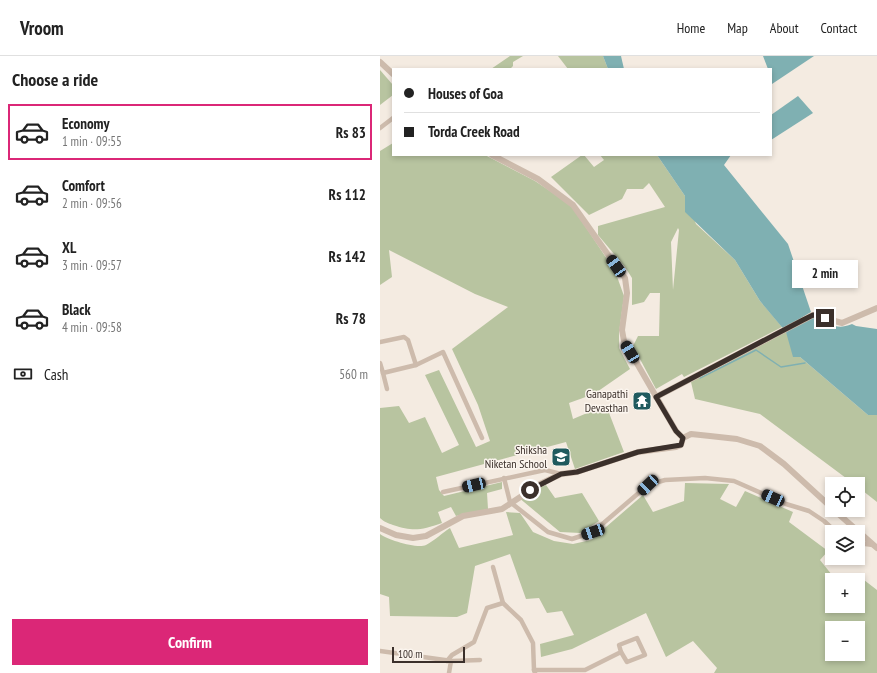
<!DOCTYPE html>
<html lang="en">
<head>
<meta charset="utf-8">
<style>
  body { margin:0; font-family:"PT Sans Narrow",sans-serif; background:#f2f2f2; color:#222; height:100vh; display:flex; flex-direction:column; font-size:15px; white-space:nowrap }
  * { box-sizing:border-box; margin:0 }
  p { font-size:13px; color:#767676 }
  .icon { flex:none; width:22px; height:22px; fill:none; stroke:currentColor; stroke-width:2; stroke-linecap:round; stroke-linejoin:round }
  .map { position:relative; flex:1; overflow:hidden }
  .side { display:flex; flex-direction:column; background:#fff; width:380px }
  .side>* { flex:none }
  .hud { position:absolute; left:12px; top:12px; width:380px; height:88px; border-radius:0px; box-shadow:0 2px 6px #0003; display:grid; align-content:center; height:88px; padding:0 12px; background:#fff }
  .buttons { position:absolute; left:445px; top:421px; display:grid; gap:8px }
  .buttons a { display:grid; place-items:center; width:40px; height:40px; border-radius:0px; background:#fff; box-shadow:0 2px 6px #0003; font-size:20px }
  .scale { position:absolute; left:12px; bottom:10px; width:73px; box-sizing:border-box; padding-left:4px; border:2px solid #3b302b; border-top:0; font-size:11px; line-height:14px; white-space:nowrap; color:#3b302b; -webkit-text-stroke:3px #fbf5ee; paint-order:stroke }
  .end { position:absolute; width:18px; height:18px; margin:-9px; border:5px solid #3b302b; background:#fff; box-shadow:0 0 0 2px #fff }
  .from { border-radius:50% }
  .bubble { position:absolute; height:28px; border-radius:0px; background:#fff; box-shadow:0 2px 6px #0003; font-size:13px; font-weight:600; line-height:28px; text-align:center }
  .car { position:absolute; width:12px; height:24px; margin:-12px -6px; border-radius:5px; box-shadow:0 0 3px 1px #0007; background:linear-gradient(#222 24%,#8ab4d8 0 40%,#222 0 76%,#8ab4d8 0 86%,#222 0) }
  .hud b { display:flex; align-items:center; gap:14px; height:38px; font-size:15px }
  .hud b+b { border-top:1px solid #e0e0e0 }
  .hud i { width:10px; height:10px; background:#222 }
  ul { padding:0; list-style:none }
  li { display:flex; align-items:center; gap:12px; height:56px; margin:0 8px 6px; padding:0 4px; border:2px solid transparent; border-radius:0px }
  li div { flex:1 }
  li b { display:block; font-size:15px }
  li em { font-style:normal; font-weight:600 }
  li.active { border-color:#db2777 }
  li>.icon { width:36px; height:36px; stroke-width:1.5 }
  h2 { padding:0 12px; font-size:18px; line-height:48px }
  .pay { display:flex; align-items:center; gap:10px; height:44px; padding:0 12px; font-size:15px }
  .pay p { margin-inline-start:auto }
  .cta { display:flex; gap:8px; margin-top:auto; padding:8px 12px }
  .cta a { flex:1; height:46px; border-radius:0px; background:#db2777; color:#fff; font-size:16px; font-weight:600; line-height:46px; text-align:center }
  header { display:flex; align-items:center; gap:24px; box-sizing:border-box; height:56px; padding:0 20px; background:#fff; border-bottom:1px solid #e0e0e0 }
  header strong { font-size:19px }
  nav { display:flex; gap:22px; margin-inline-start:auto; font-size:14px }
  main { display:flex; flex:1; min-height:0 }
  .map>svg:first-child { display:block }
</style>
</head>
<body>
<header>
<strong>Vroom</strong>
<nav><a>Home</a><a>Map</a><a>About</a><a>Contact</a></nav>
</header>
<main>
<section class="side">
<h2>Choose a ride</h2>
<ul>
<li class="active"><svg class="icon" aria-label="car" viewBox="0 0 24 24"><path d="M5 17H2v-5l4-1 3-4h7l3 4 3 1v5h-3M9 17h6M6 11h13"/><circle cx="7" cy="17" r="2"/><circle cx="17" cy="17" r="2"/></svg><div><b>Economy</b><p>1 min · 09:55</p></div><em>Rs 83</em></li>
<li><svg class="icon" aria-label="car" viewBox="0 0 24 24"><path d="M5 17H2v-5l4-1 3-4h7l3 4 3 1v5h-3M9 17h6M6 11h13"/><circle cx="7" cy="17" r="2"/><circle cx="17" cy="17" r="2"/></svg><div><b>Comfort</b><p>2 min · 09:56</p></div><em>Rs 112</em></li>
<li><svg class="icon" aria-label="car" viewBox="0 0 24 24"><path d="M5 17H2v-5l4-1 3-4h7l3 4 3 1v5h-3M9 17h6M6 11h13"/><circle cx="7" cy="17" r="2"/><circle cx="17" cy="17" r="2"/></svg><div><b>XL</b><p>3 min · 09:57</p></div><em>Rs 142</em></li>
<li><svg class="icon" aria-label="car" viewBox="0 0 24 24"><path d="M5 17H2v-5l4-1 3-4h7l3 4 3 1v5h-3M9 17h6M6 11h13"/><circle cx="7" cy="17" r="2"/><circle cx="17" cy="17" r="2"/></svg><div><b>Black</b><p>4 min · 09:58</p></div><em>Rs 78</em></li>
</ul>
<div class="pay"><svg class="icon" aria-label="cash" viewBox="0 0 24 24"><path d="M3 7h18v10H3z"/><circle cx="12" cy="12" r="2"/></svg>Cash<p>560 m</p></div>
<div class="cta"><a>Confirm</a></div>
</section>
<div class="map">
<svg width="497" height="617" viewBox="0 0 497 617">
  <rect width="100%" height="100%" fill="#f4ebe1"/>
  <g fill="#b8c4a0" fill-rule="evenodd">
    <path d="M130,0H143L133,6V10L130,13H111Z"/>
    <path d="M178,0H223L228,13H188Z"/>
    <path d="M0,14L13,29V39L0,49Z"/>
    <path d="M13,87V99H105L155,125L191,149L235,215L244,240L239,277V292L250,313L214,338L189,347L193,363L226,349L244,396L195,413L186,386L56,421L59,434L64,440L122,426V433L107,437L108,453L76,460L71,451L58,456L62,467C41,474 34,476 13,469C8,467 4,466 0,462V352L19,350L29,367L45,361L62,397L79,389L45,319L59,314L96,391L110,385L98,349L72,293L128,251L95,238L9,194L12,221L0,229V95Z"/>
    <path d="M202,99H204L214,111L224,104L220,99H277L305,140L316,168L355,204L380,245L402,271L304,321L302,318L276,333L253,290L258,280H279L280,237H270L264,246L252,249V222L245,211L218,179V170L285,151L269,127L263,133H247L242,143L209,159L171,121ZM298,172L299,174L293,234L291,186Z"/>
    <path d="M406,276L420,301L488,359H497V446L478,431V428H474L380,358L315,343L311,326Z"/>
    <path d="M305,427L349,428L340,443L356,451L365,435L413,456L409,466L448,495L440,504L456,524H452V550H478V524H468L475,517L497,534V617H334L337,612L313,585L286,601L266,557L192,593L161,601L160,588L194,579L182,555L167,557L159,542L146,543L130,498L95,510L87,557L77,561L10,560L9,541L0,538V478C8,484 37,493 46,489C54,485 62,477 70,472L79,492L133,479L126,456L140,457L153,476L174,485L193,488L211,484L263,439L273,456L304,445ZM452,572H478V598H452Z"/>
    <path d="M166,429L175,442L202,437L219,465L200,477L180,476L138,441Z"/>
  </g>
  <g fill="#7fb0b2">
    <path d="M223,0H241L244,13H228Z"/>
    <path d="M383,0H434L392,28L391,13H388Z"/>
    <path d="M418,40L433,57L391,84V59Z"/>
    <path d="M277,99H351L344,109L408,188L431,256L421,262C426,262 433,261 438,262C452,267 455,275 472,268L476,270L497,273V359H488L420,301H413L406,276L380,245L355,204L305,156V140Z"/>
  </g>
  <g fill="none" stroke-linecap="round" stroke-linejoin="round">
    <path stroke="#7fb0b2" stroke-width="1.5" d="M320,322L376,294L401,311L425,307"/>
    <g stroke="#cdbbac" stroke-width="4.5">
      <path d="M0,72L13,62"/>
      <path d="M0,286L24,281L28,284L36,309L63,296L102,382"/>
      <path d="M0,307L3,317"/>
      <path d="M7,333L3,317L36,309"/>
      <path d="M124,422L130,446L168,476L192,483L213,476L268,429L285,424L325,422L354,425L406,448L429,455L444,465L456,476"/>
      <path d="M63,436L165,414L181,418"/>
      <path d="M478,487L493,489"/>
      <path d="M113,511L123,547"/>
      <path d="M257,582L265,599L247,606L241,596L239,589Z"/>
      <path d="M0,595L72,605L100,604"/>
      <path d="M67,605L72,599L94,586L107,552L123,547L141,564L153,587L154,614"/>
      <path d="M69,617L71,605"/>
      <path d="M155,617L154,614H205L241,596"/>
    </g>
    <g stroke="#cdbbac" stroke-width="6">
      <path d="M0,6L13,18"/>
      <path d="M112,99L158,123L193,149L236,210L245,222L247,237L242,274L244,285L296,375L303,382"/>
      <path d="M276,341L433,259L462,267L497,252"/>
      <path d="M454,454L497,492"/>
      <path d="M0,472L16,479L33,482L46,480L83,460L122,453L160,428L181,418L197,416L258,396L296,391L301,389L303,382L311,378L330,380L357,383L380,390L404,408L452,452"/>
    </g>
  </g>
  <g fill="none" stroke-linecap="round" stroke-linejoin="round">
    <path stroke="#3b302b" stroke-width="5" d="M150,434L181,418L197,416L258,396L301,389L303,382L296,375L276,341L423,264L433,259L445,262"/>
  </g>
  <defs>
    <g id="temple-square" transform="scale(1)"><rect x="-9" y="-9" width="18" height="18" rx="4" fill="#1f5a5e" stroke="#fbf5ee"/><path d="M0-6L5-2H3V0L6.5 2.5H4V6H1.5V3h-3V6H-4V2.5H-6.5L-3 0V-2H-5Z" fill="#fff"/></g>
    <g id="school-square" transform="scale(1)"><rect x="-9" y="-9" width="18" height="18" rx="4" fill="#1f5a5e" stroke="#fbf5ee"/><path d="M0-5L7-2L0 1L-7-2ZM-4 1L0 2.5L4 1V4Q0 6-4 4Z" fill="#fff"/></g>
  </defs>
  <g fill-rule="evenodd">
    <use href="#temple-square" x="262" y="345"/>
    <use href="#school-square" x="181" y="401"/>
  </g>
  <g text-anchor="middle" stroke-width="3" stroke-linejoin="round" paint-order="stroke">
    <g font-size="12" fill="#3b302b" stroke="#fbf5ee" text-anchor="end">
      <text x="248" y="342">Ganapathi<tspan x="248" dy="14">Devasthan</tspan></text>
      <text x="167" y="398">Shiksha<tspan x="167" dy="14">Niketan School</tspan></text>
    </g>
  </g>
</svg>
<div class="buttons">
<a><svg class="icon" aria-label="locate" viewBox="0 0 24 24"><circle cx="12" cy="12" r="6"/><path d="M12 2v4M12 18v4M2 12h4M18 12h4"/></svg></a>
<a><svg class="icon" aria-label="layers" viewBox="0 0 24 24"><path d="M12 4l9 5-9 5-9-5zM3 14l9 5 9-5"/></svg></a>
<a>+</a>
<a>−</a>
</div>
<div class="scale">100 m</div>
<i class="end from" style="left:150px;top:434px"></i>
<i class="end" style="left:445px;top:262px"></i>
<div class="bubble" style="left:412px;top:204px;width:66px">2 min</div>
<i class="car" style="left:236px;top:210px;rotate:325deg"></i>
<i class="car" style="left:250px;top:296px;rotate:329deg"></i>
<i class="car" style="left:94px;top:429px;rotate:257deg"></i>
<i class="car" style="left:268px;top:429px;rotate:227deg"></i>
<i class="car" style="left:393px;top:442px;rotate:294deg"></i>
<i class="car" style="left:213px;top:476px;rotate:252deg"></i>
<div class="hud">
<b><i class="from"></i>Houses of Goa</b>
<b><i></i>Torda Creek Road</b>
</div>
</div>
</main>
</body>
</html>
